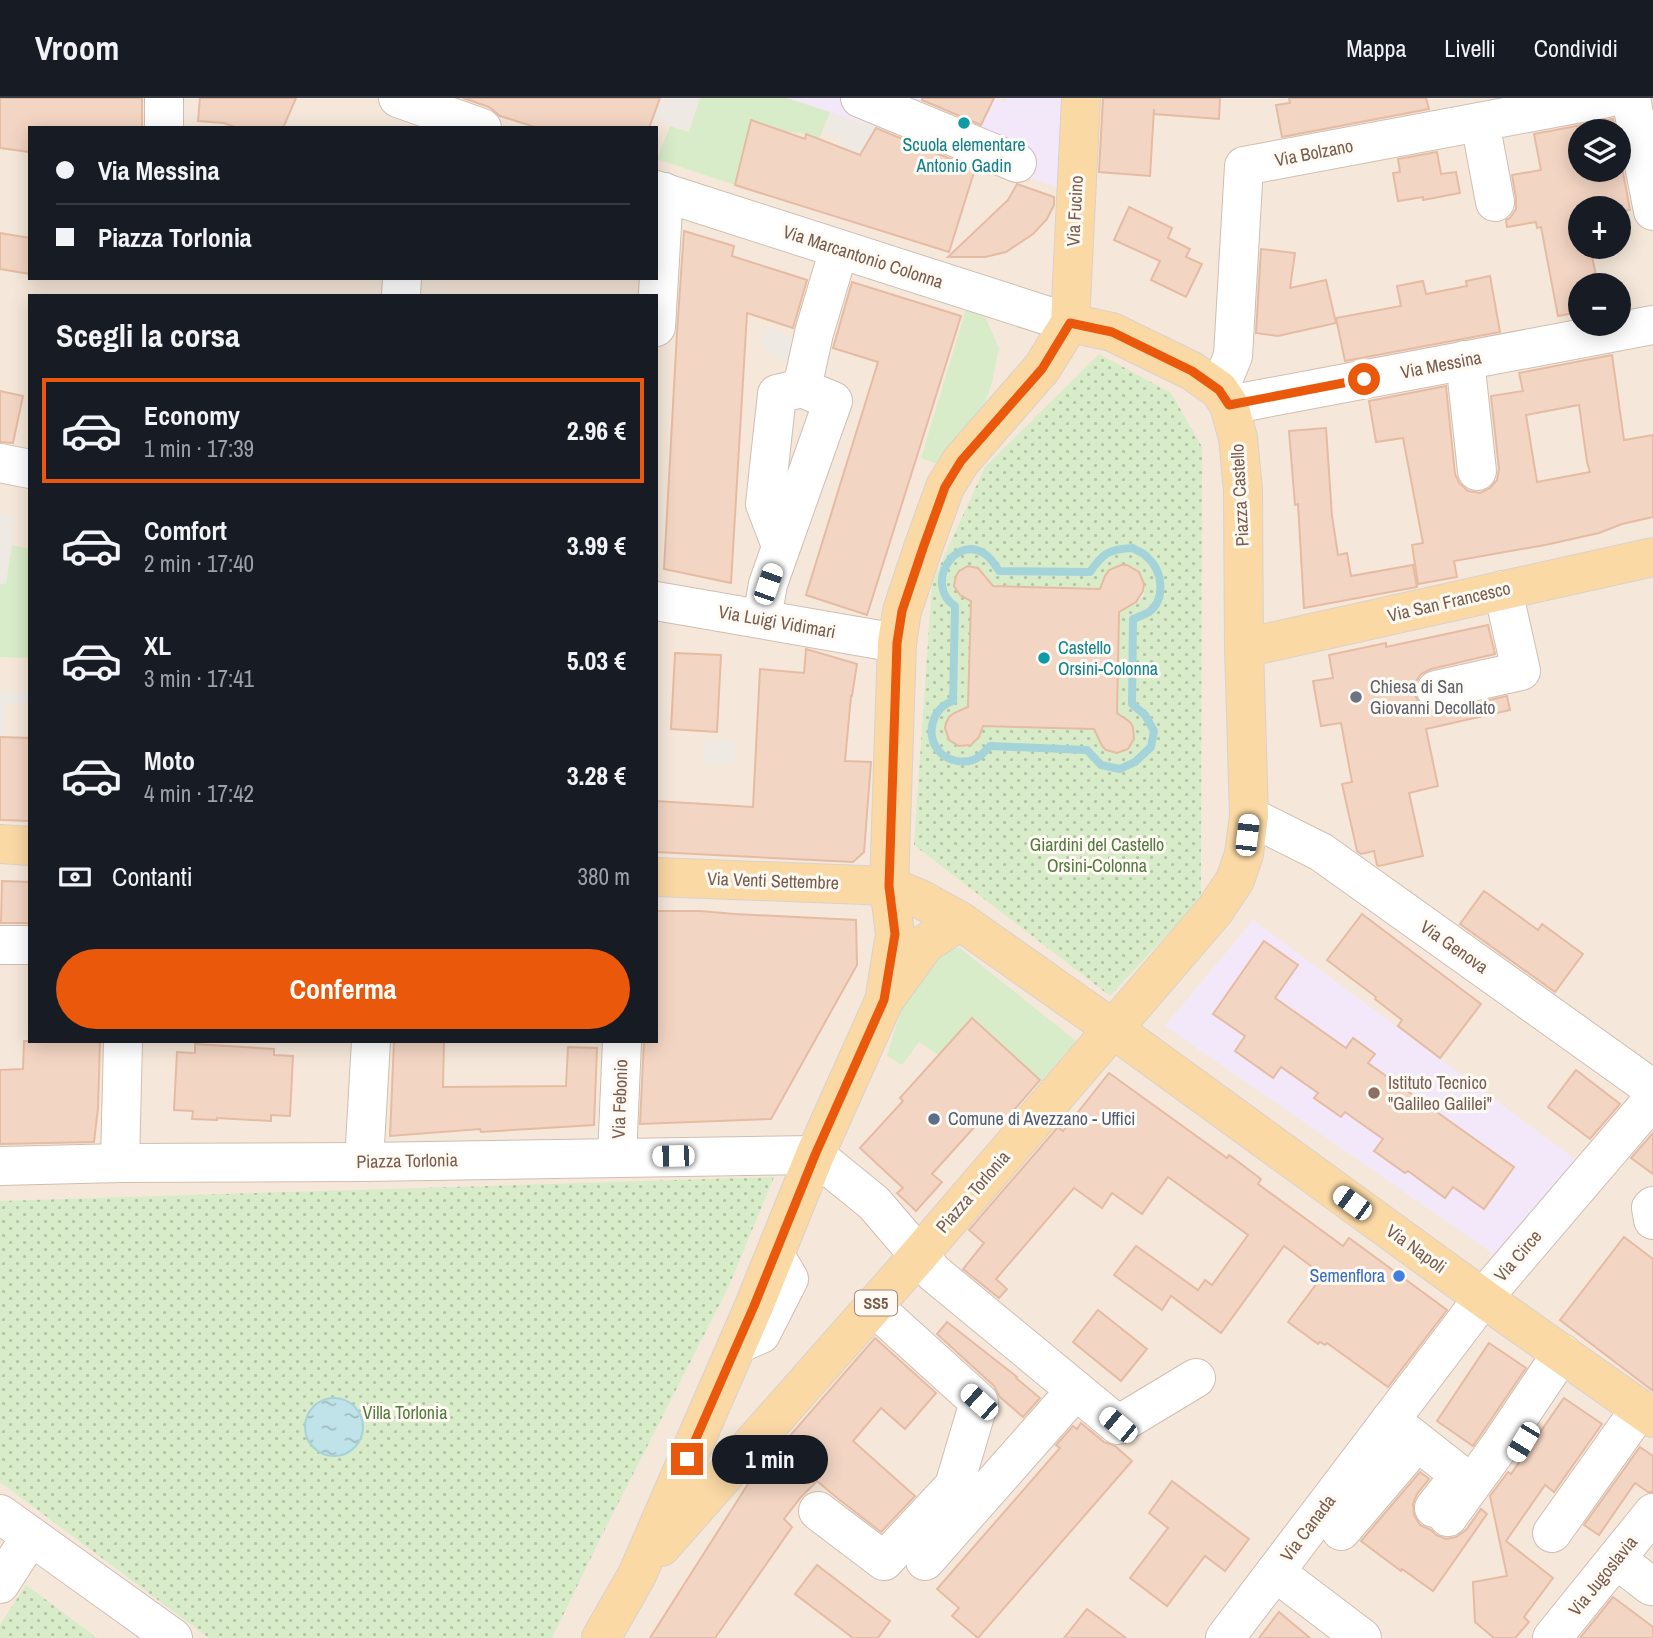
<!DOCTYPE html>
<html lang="it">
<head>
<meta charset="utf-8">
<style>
  body { margin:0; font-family:"Archivo Narrow",sans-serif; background:#242831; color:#f1f3f6; height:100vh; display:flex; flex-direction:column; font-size:26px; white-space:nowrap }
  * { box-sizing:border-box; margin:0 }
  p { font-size:23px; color:#9ea1a6 }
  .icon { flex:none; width:38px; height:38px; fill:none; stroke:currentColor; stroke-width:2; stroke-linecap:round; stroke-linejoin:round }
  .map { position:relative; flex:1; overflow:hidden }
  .details { position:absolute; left:28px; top:196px; width:630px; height:749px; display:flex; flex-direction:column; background:#171b24; border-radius:0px; box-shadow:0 4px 18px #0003 }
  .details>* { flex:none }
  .hud { position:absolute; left:28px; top:28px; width:630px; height:154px; border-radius:0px; box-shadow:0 4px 18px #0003; display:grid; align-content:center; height:154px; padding:0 28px; background:#171b24 }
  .controls { position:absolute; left:1568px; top:21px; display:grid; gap:14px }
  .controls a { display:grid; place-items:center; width:63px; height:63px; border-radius:50%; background:#171b24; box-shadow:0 4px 18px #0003; font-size:35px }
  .end { position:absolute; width:32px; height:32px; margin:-16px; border:9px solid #ea580c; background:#fff; box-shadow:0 0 0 4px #fff }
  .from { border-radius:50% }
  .bubble { position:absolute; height:49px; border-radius:24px; background:#171b24; box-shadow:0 4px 18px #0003; font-size:23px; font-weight:800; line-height:49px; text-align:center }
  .car { position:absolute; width:21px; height:42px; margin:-21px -10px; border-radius:9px; box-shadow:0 0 5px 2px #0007; background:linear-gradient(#fff 24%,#345 0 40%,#fff 0 76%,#345 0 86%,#fff 0) }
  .hud b { display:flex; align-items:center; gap:24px; height:66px; font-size:26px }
  .hud b+b { border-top:2px solid #363941 }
  .hud i { width:18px; height:18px; background:#f1f3f6 }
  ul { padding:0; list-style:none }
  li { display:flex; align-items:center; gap:21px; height:105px; margin:0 14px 10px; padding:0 14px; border:4px solid transparent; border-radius:0px }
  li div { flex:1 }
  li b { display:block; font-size:26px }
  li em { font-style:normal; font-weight:800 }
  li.active { border-color:#ea580c }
  li>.icon { width:63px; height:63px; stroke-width:1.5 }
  h2 { padding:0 28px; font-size:32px; line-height:84px }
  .pay { display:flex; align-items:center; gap:18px; height:77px; padding:0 28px; font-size:26px }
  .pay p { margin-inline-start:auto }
  .action { display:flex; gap:14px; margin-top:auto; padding:14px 28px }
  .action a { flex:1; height:80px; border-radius:42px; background:#ea580c; color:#fff; font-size:28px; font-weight:800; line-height:80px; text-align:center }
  header { display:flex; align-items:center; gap:42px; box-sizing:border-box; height:98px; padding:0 35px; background:#171b24; border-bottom:2px solid #363941 }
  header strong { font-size:33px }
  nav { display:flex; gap:38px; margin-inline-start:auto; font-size:24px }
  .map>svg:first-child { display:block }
</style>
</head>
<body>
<header>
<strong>Vroom</strong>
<nav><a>Mappa</a><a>Livelli</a><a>Condividi</a></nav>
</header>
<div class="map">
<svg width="1653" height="1540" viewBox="0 0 1653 1540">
  <defs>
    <pattern id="park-dots" width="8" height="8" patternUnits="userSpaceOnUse" patternTransform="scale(1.75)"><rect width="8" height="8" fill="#d8ecc9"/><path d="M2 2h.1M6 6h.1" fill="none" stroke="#b4c2a5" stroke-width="1.8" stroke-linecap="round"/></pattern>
    <pattern id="water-ripples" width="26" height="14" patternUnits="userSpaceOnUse" patternTransform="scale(1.75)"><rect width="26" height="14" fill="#bfe3e8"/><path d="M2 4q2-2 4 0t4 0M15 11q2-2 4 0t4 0" fill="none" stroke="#a0bbbe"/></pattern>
  </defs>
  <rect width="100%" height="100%" fill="#fdf6ec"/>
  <path fill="#f5e8da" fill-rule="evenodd" d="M0,0H1653V1540H0ZM30,30H656V180H30ZM1580,33H1619V72H1580ZM1580,110H1619V149H1580ZM1580,187H1619V226H1580ZM30,198H656V943H30Z"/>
  <g fill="#efe9e4">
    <path d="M660,0H700L689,34L652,21Z"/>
    <path d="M830,14L877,29L855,64L836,57L843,42L823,34Z"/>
    <path d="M768,229L801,244L791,268L761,246Z"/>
    <path d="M0,416L16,418L6,487L0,486Z"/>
    <path d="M0,592L30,595V607L7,606L4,639H0Z"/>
    <path d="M704,642L735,643V667H704Z"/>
  </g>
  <g fill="#f3e8fa">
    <path d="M787,0H922L917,11L975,39L994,0L1005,4L1008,0H1063L1058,89Z"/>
    <path d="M1253,822L1576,1062L1495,1157L1165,928Z"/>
  </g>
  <g fill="#d8ecc9">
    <path d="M700,0H787L830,14L819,41L806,36L782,33L751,22L735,87L657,61L670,28L689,34Z"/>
    <path d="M966,211L985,219L999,250L992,285L982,312L938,366L921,360Z"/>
    <path d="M12,447L30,451V560L0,559V486H6Z"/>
    <path d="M960,850L1076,943L1042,983L972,921L938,957L919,944L902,967L887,958C894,934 914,862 939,853C945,851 954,851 960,850Z"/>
  </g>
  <g fill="url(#park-dots)" fill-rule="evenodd">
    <path d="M1099,256L1171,295L1202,349L1201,800L1110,898L914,747L932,485L985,369ZM1121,467C1146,468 1154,500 1131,507C1129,508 1121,508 1119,508L1117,619L1133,630C1139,648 1123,660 1106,652L1099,631L982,628C977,647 967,656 949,642C940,624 949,613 968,612L971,501L960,497L954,488C955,461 986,461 987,488L1101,491C1104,478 1108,471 1121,467Z"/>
    <path d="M774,1079L728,1190L601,1439L552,1540H209L0,1384V1103Z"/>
    <path d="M26,1487L97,1540H0V1527Z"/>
  </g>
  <circle fill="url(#water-ripples)" stroke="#a5d3da" stroke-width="2" cx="334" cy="1329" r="29"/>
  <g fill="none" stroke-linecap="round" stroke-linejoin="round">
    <path stroke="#a5d3da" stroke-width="8" d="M1133,450C1137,453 1144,455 1147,459C1163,473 1166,501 1149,514C1144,517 1138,519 1133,521L1132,606L1145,617L1154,633L1151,649L1135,664L1120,671L1101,667L1087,652L990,648C985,653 980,660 973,662C962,666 945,662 938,652C925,635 933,609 953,603L955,508C924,488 954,435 985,456C991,460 995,467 999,473L1090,474C1103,455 1109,451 1133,450Z"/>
  </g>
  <g fill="#f3d5c3" stroke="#e6bba3" stroke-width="2" fill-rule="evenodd">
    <path d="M0,0H142V30H30V54L0,50Z"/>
    <path d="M200,0H296L283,30H237L224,25L198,23Z"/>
    <path d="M463,0H660L649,30H538L500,18L489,9Z"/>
    <path d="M922,0H994L981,27L922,2Z"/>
    <path d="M1103,0H1220L1219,21L1154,16V11L1150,78L1099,74Z"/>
    <path d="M1289,0H1426L1429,11L1282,39L1276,7L1290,5Z"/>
    <path d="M1613,21L1615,33H1580V72H1619V53L1630,112L1619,114V110H1580V149H1590L1598,187H1580V214L1558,218L1541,129L1537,130L1536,124L1507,129L1506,122L1510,120L1516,111V100L1512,77L1541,72L1534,36Z"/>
    <path d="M751,22L805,41L806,36L860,57L876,30L975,71L949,154L735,87Z"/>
    <path d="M1437,54L1441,76L1456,74L1460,95L1423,102V99L1398,103L1393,75L1400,74L1398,61Z"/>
    <path d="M1017,86L1054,99V107L1047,121L1033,136L1006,154L985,159H948L1008,102Z"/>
    <path d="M1129,109L1172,130L1168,140L1190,151L1186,159L1202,166L1186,199L1151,182L1160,163L1114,142Z"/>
    <path d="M684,133L734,148L732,158L807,182L793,230L747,215L731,485L664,471L677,234Z"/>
    <path d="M0,135L30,140V176L0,171Z"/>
    <path d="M1261,151L1295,155L1290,190L1326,182L1336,225L1278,238L1256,235Z"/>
    <path d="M1490,178L1500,234L1345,263L1336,220L1401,208L1397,188L1423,183L1426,196L1467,188L1466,183Z"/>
    <path d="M852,184L961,218L867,517L806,497L878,264L833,250Z"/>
    <path d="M1612,257L1624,342L1653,337V419L1622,426L1599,435L1545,447L1454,463L1457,479L1418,486L1412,447L1423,445L1403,340L1376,344L1369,303L1446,288L1455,376L1459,385L1468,393L1480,395L1490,390L1497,382L1499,371L1491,298L1523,293L1519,275ZM1579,307L1587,364L1590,374L1537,384L1526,317Z"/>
    <path d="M0,293L23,298L13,345L0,344Z"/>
    <path d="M1326,330L1332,418L1338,457L1347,455L1351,478L1413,467L1417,489L1304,510L1298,406L1295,407L1289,333Z"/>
    <path d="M1121,467H1127L1139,474L1144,486L1143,493L1136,504L1119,514L1117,615L1130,624L1133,629L1134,641L1128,651L1117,655L1106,652L1102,648L1094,631L983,628L979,639L971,647L959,648L949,642L945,630L946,625L949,619L954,615L968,609L971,503L960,497L954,488L956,478L959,473L968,468L978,470L993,488L1100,491L1105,478L1109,472Z"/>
    <path d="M1488,527L1495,556L1431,571L1421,576L1415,585V597L1420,607L1430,613H1441L1507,598L1510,612L1426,631L1438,688L1409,695L1423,758L1379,768L1377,767L1374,753L1361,756L1357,753L1342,686L1352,684L1341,625L1321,628L1313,583L1333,580L1329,557L1386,545V549Z"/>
    <path d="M806,551L857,566L852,598H851L845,663L871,664L864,754L853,764L656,754V703L753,709L760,571L804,575Z"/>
    <path d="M675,555L721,557L717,634L671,631Z"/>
    <path d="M0,639L30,640V723L0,722Z"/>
    <path d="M2,783L30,784V825H1Z"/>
    <path d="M1484,793L1538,832L1542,826L1583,856L1555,894L1460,826Z"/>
    <path d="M656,813H700L735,816L856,822L857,867L771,1021L640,1026L644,943H656Z"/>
    <path d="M1362,816L1481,906L1440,960L1398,928L1402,922L1375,901L1376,899L1327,862Z"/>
    <path d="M1264,843L1298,867L1275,900L1346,950L1353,940L1375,956L1368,965L1514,1069L1484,1111L1453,1089L1445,1100L1408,1073L1405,1075L1374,1053L1383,1041L1345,1014L1341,1019L1314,1000L1318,995L1281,969L1273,980L1235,953L1245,938L1213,916Z"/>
    <path d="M972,920L1040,982L1001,1027L987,1015L932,1076L942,1084L916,1113L897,1095L903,1090L860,1050L903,1003L900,1000Z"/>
    <path d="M24,943H100L98,1010L94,1044L0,1046V972L23,971Z"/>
    <path d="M394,943H444L443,989L566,988L568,949L597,950L594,1027L481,1034L480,1031L390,1038Z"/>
    <path d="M195,946L274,951V957L293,958L290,1018L271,1017V1023L217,1020V1022L192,1021L193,1013L174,1012L177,954L195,955Z"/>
    <path d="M1576,972L1620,1006L1590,1041L1548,1009Z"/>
    <path d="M1109,975L1227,1060L1229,1057L1261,1081L1258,1086L1343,1148L1349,1140L1447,1212L1388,1289L1327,1245L1325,1247L1320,1244L1318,1246L1288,1224L1323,1177L1284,1148L1221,1235L1171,1198L1162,1212L1114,1177L1136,1148L1198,1192L1205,1182L1212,1187L1248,1137L1168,1079L1142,1116L1112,1095L1102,1110L1074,1090L996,1181L1007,1191L999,1200L963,1171L984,1145L969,1132L1058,1029L1063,1033Z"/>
    <path d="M1653,1035V1076L1631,1060Z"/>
    <path d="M1624,1139L1653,1161V1293L1560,1222Z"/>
    <path d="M1098,1212L1147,1251L1121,1283L1073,1244Z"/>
    <path d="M947,1224L1017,1279L1016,1280L1040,1300L1023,1319L1000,1299L994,1288L937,1236Z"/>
    <path d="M875,1240L936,1295L905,1331L881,1310L853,1343L915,1398L881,1434L836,1399L817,1383L801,1399L784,1421L792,1429L715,1540H650L748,1386Z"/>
    <path d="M1489,1245L1526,1270L1473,1348L1437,1323Z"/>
    <path d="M1564,1300L1602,1326L1554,1394L1545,1387L1506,1443L1553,1480L1524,1519L1529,1524L1515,1540H1494L1475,1524L1473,1484L1507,1478L1490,1398L1508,1374L1511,1376Z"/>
    <path d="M1081,1325L1104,1344L1115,1348L1132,1363L978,1540L952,1518L959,1510L937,1491L1060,1350L1056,1347L1073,1328L1077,1331Z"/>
    <path d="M1640,1349L1653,1358V1394H1648L1635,1385L1599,1437L1584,1427Z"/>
    <path d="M1420,1374L1429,1381L1417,1396L1413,1406L1414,1417L1420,1427L1431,1432L1436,1437L1446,1441L1456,1439L1466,1432L1481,1411L1487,1416L1433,1493L1402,1471L1401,1473L1361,1443Z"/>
    <path d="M1172,1383L1249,1441L1225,1473L1205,1458L1167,1508L1130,1480L1168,1430L1149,1415Z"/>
    <path d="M817,1467L890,1523L878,1540H853L795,1496Z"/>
    <path d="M1613,1499L1653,1529V1540H1580Z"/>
    <path d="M1087,1511L1126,1540H1064Z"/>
    <path d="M1279,1514L1310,1540H1259Z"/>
  </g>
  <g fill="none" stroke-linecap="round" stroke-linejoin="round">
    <g stroke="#d1beb0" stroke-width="40">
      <g id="minor">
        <path d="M398,0L482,30"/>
        <path d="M860,0L1017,65"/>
        <path d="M1631,0L1653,113"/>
        <path d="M1480,24L1495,104"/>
        <path d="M164,30V0"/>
        <path d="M656,92L1070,225"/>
        <path d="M401,198L402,180"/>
        <path d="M656,229L664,94"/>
        <path d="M1465,262L1477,373"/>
        <path d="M1219,292L1233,258L1244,68L1607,0"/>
        <path d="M1229,307L1653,227"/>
        <path d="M0,365L30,371"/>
        <path d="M781,448L765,406L777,296L802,290"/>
        <path d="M656,503L897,545"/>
        <path d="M762,521L768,486L833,303L802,290L814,235L839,151"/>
        <path d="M1436,592L1521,573L1503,492"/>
        <path d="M1249,718L1321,754L1653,991"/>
        <path d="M0,847H30"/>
        <path d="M617,1059L622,943"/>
        <path d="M364,1064L371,943"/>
        <path d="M120,1065L123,943"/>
        <path d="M0,1068L120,1065L364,1064L815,1057L874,1105L934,1175L1118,1327L1196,1280"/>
        <path d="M1653,1108L1651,1110L1653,1122"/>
        <path d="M738,1246L761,1236L789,1181L775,1157"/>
        <path d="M1391,1321L1404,1333L1460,1377L1434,1410"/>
        <path d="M818,1413L884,1463L954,1388L979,1304L873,1208"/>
        <path d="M0,1416L173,1540"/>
        <path d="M1448,1419L1498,1350L1562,1255"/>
        <path d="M1341,1433L1417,1344"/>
        <path d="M1552,1435L1640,1311"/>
        <path d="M1616,1461L1651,1488"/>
        <path d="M925,1463L1076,1292"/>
        <path d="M1275,1474L1362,1540"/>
        <path d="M0,1486L31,1438"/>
        <path d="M1225,1540L1483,1200L1653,1001"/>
        <path d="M1552,1540L1653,1415"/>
      </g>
    </g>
    <g stroke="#dad1cd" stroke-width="40">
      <g id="major">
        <path d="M1244,550L1653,459"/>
        <path d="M0,746L30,748"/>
        <path d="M656,779L889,788L922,802L960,823L1113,931L1483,1200L1653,1320"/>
        <path d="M889,896L925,846L960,823"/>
        <path d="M661,1449L918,1158L1215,812L1235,782L1244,756L1249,718L1244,550L1243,392L1238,340L1229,307L1219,292L1192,273L1112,234L1070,225"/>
        <path d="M601,1540L637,1477L754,1208L815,1057L884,903L895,836L889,788L897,545L902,513L923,450L945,389L961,363L1042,270L1070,225L1081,0"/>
      </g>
    </g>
    <use href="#minor" stroke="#fff" stroke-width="38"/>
    <use href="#major" stroke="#fbd9a5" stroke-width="38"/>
  </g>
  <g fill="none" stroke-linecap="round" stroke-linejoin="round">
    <path stroke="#ea580c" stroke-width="9" d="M687,1361L754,1208L815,1057L884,902L895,836L889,788L897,545L902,513L923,450L945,389L961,363L1042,271L1070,225L1112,234L1192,273L1219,292L1229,307L1364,281"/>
  </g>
  <g fill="#0f9aa8" stroke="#fffaf3" stroke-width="2.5">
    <circle cx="964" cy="25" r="7"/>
    <circle cx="1044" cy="560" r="7"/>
  </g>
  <circle fill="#6b7280" stroke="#fffaf3" stroke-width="2.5" cx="1356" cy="599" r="7"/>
  <circle fill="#8d6e63" stroke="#fffaf3" stroke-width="2.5" cx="1374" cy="995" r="7"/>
  <circle fill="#5c6f8a" stroke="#fffaf3" stroke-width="2.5" cx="934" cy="1021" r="7"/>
  <circle fill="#3f7fe0" stroke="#fffaf3" stroke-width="2.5" cx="1399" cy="1178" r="7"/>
  <g text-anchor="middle" stroke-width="6" stroke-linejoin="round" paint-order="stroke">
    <rect fill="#fffaf3" stroke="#a28b7f" stroke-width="2" x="855" y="1192.5" width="42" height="25" rx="5"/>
    <g font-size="16" font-weight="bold" fill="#7a5c4d">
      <text x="876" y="1211">SS5</text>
    </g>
    <g font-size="18" fill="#0d838f" stroke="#fffaf3">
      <text x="964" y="53">Scuola elementare<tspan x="964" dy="21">Antonio Gadin</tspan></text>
      <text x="1058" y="556" text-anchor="start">Castello<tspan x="1058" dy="21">Orsini-Colonna</tspan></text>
    </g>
    <g font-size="18" fill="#7a5c4d" stroke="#fffaf3">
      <text transform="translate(1314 55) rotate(-11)" y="6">Via Bolzano</text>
      <text transform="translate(1075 113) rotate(-87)" y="6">Via Fucino</text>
      <text transform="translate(863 159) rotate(18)" y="6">Via Marcantonio Colonna</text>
      <text transform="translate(1441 267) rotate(-11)" y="6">Via Messina</text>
      <text transform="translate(1240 397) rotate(-93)" y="6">Piazza Castello</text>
      <text transform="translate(1449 504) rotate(-13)" y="6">Via San Francesco</text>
      <text transform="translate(777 524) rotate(10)" y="6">Via Luigi Vidimari</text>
      <text transform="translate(773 783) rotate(2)" y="6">Via Venti Settembre</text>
      <text transform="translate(1454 849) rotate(35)" y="6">Via Genova</text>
      <text transform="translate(620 1001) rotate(-88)" y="6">Via Febonio</text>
      <text transform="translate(407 1063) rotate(-1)" y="6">Piazza Torlonia</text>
      <text transform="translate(973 1094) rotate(-49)" y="6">Piazza Torlonia</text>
      <text transform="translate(1416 1151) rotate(36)" y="6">Via Napoli</text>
      <text transform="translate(1518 1158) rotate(-49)" y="6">Via Circe</text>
      <text transform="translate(1308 1430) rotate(-53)" y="6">Via Canada</text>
      <text transform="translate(1603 1478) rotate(-51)" y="6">Via Jugoslavia</text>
    </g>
    <g font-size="18" fill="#5b616d" stroke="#fffaf3" text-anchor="start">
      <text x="1370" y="595">Chiesa di San<tspan x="1370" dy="21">Giovanni Decollato</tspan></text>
    </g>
    <g font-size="18" fill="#537a41" stroke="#fffaf3">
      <text x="1097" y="753">Giardini del Castello<tspan x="1097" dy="21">Orsini-Colonna</tspan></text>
      <text x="405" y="1321">Villa Torlonia</text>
    </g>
    <g font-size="18" fill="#785e54" stroke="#fffaf3" text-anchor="start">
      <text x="1388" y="991">Istituto Tecnico<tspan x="1388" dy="21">"Galileo Galilei"</tspan></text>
    </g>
    <g font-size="18" fill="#4e5e75" stroke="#fffaf3" text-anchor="start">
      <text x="948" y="1027">Comune di Avezzano - Uffici</text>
    </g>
    <g font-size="18" fill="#366cbe" stroke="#fffaf3" text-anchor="end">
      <text x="1385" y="1184">Semenflora</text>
    </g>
  </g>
</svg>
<div class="controls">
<a><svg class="icon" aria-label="layers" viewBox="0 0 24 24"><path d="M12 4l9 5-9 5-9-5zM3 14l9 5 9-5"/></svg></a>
<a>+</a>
<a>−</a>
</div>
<i class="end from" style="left:1364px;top:281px"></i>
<i class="end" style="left:687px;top:1361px"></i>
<div class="bubble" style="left:712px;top:1337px;width:116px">1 min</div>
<i class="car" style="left:768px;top:486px;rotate:19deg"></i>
<i class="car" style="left:1247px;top:737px;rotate:7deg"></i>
<i class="car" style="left:673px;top:1058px;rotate:269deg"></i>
<i class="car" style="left:1352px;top:1105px;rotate:306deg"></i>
<i class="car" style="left:979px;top:1304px;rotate:312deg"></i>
<i class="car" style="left:1118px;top:1327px;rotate:310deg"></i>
<i class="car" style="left:1523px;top:1344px;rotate:211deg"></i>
<div class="hud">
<b><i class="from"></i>Via Messina</b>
<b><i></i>Piazza Torlonia</b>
</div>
<section class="details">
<h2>Scegli la corsa</h2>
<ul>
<li class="active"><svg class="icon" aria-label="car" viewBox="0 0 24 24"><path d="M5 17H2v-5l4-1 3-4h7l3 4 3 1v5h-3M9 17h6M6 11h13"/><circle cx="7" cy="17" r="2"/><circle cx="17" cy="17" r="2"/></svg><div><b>Economy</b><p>1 min · 17:39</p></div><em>2.96 €</em></li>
<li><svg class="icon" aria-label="car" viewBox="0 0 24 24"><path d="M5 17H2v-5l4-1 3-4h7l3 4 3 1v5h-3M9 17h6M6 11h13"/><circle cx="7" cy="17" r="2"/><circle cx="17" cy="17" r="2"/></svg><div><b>Comfort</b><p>2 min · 17:40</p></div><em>3.99 €</em></li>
<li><svg class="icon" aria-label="car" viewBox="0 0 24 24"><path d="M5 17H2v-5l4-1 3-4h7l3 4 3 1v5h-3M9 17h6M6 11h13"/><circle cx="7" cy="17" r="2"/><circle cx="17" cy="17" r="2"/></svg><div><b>XL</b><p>3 min · 17:41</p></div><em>5.03 €</em></li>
<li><svg class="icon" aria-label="car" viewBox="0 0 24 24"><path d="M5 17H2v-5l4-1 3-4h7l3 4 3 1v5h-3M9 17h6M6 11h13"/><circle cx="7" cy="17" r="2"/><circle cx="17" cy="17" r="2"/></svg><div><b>Moto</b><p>4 min · 17:42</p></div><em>3.28 €</em></li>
</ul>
<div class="pay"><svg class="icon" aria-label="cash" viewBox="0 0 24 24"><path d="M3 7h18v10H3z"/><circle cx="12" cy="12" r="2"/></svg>Contanti<p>380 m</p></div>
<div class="action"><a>Conferma</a></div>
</section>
</div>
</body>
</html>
